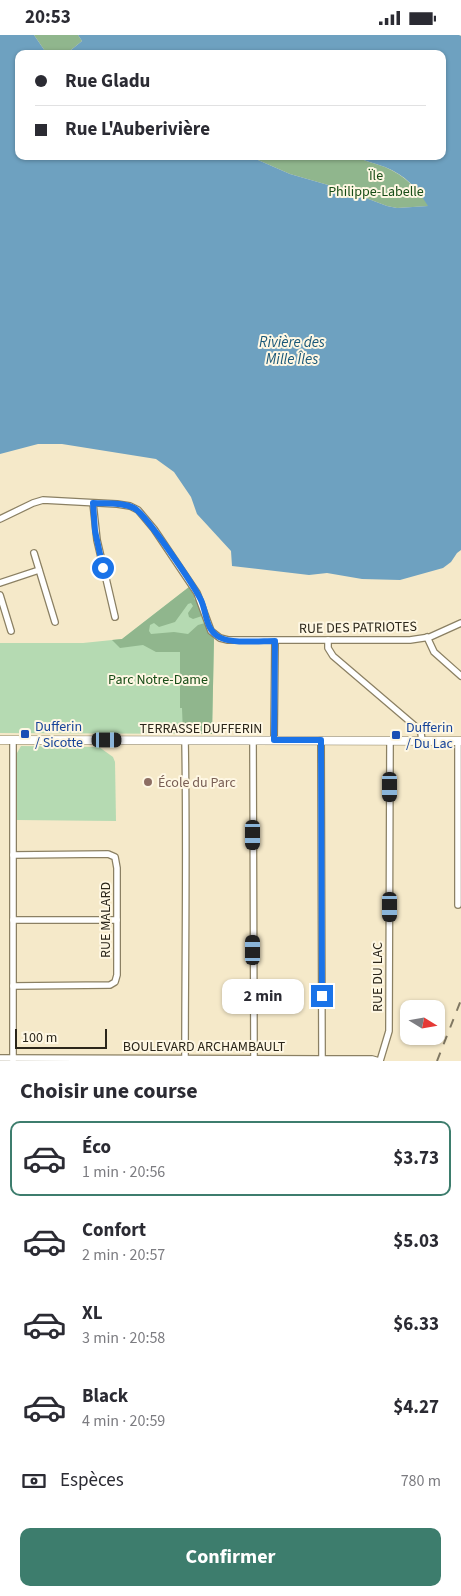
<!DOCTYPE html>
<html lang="fr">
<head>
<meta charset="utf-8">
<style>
  body { margin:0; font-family:"Source Sans 3",sans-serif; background:#f7f7f7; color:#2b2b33; height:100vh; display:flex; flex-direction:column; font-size:19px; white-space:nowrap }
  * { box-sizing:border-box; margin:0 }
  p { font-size:16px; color:#7c7c81 }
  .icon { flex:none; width:28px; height:28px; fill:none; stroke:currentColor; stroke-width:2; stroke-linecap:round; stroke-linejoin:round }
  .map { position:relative; height:1026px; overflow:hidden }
  .panel { display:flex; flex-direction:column; background:#fff; flex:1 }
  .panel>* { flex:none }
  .top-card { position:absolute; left:15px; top:15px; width:431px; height:110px; border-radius:10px; box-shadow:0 1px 4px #0004; display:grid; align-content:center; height:110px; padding:0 20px; background:#fff }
  .needle { width:32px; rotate:101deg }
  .controls { position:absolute; left:400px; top:965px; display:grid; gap:10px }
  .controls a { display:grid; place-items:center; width:45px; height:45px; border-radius:10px; background:#fff; box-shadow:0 1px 4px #0004; font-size:25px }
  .scale { position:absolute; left:15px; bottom:12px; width:92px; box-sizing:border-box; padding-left:5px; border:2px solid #2b261a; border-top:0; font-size:14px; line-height:18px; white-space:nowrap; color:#2b261a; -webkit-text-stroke:4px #fef7e3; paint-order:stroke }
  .end { position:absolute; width:22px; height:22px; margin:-11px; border:6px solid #1a73e8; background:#fff; box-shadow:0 0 0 2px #fff }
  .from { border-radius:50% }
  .bubble { position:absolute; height:35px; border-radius:10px; background:#fff; box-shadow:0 1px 4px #0004; font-size:16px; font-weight:700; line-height:35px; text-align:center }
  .car { position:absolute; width:15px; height:30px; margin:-15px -8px; border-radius:6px; box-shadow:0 0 4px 1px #0007; background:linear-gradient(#222 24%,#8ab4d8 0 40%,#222 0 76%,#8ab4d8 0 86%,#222 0) }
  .top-card b { display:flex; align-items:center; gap:18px; height:48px; font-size:19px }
  .top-card b+b { border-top:1px solid #e1e1e2 }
  .top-card i { width:12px; height:12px; background:#2b2b33 }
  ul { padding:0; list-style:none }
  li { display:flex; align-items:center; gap:15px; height:75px; margin:0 10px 8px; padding:0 10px; border:2px solid transparent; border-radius:10px }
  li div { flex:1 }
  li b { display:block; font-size:19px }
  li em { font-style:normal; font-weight:700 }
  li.selected { border-color:#3d7d6d }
  li>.icon { width:45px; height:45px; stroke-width:1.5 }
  h2 { padding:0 20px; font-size:22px; line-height:60px }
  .pay { display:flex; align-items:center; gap:12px; height:55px; padding:0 20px; font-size:19px }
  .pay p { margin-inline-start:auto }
  .action { display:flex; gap:10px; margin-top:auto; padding:10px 20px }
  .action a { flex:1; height:58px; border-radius:10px; background:#3d7d6d; color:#fff; font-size:20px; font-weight:700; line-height:58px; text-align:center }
  .status { display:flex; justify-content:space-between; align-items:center; height:35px; padding:0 25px; background:#fff; direction:ltr }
  .status svg { height:14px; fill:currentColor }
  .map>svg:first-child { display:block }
</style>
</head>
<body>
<div class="status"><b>20:53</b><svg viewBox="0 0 49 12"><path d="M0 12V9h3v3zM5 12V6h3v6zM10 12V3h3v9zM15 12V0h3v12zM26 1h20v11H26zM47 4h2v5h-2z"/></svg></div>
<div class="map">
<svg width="461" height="1026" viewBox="0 0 461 1026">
  <rect width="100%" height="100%" fill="#f5e9c9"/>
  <g fill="#b5dab2">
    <path d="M189,552L198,566L207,593L214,604L212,699L0,698V608H83L122,604Z"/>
    <path d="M21,711L99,712L113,722L115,727L116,786L17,785V718Z"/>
  </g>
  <g fill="#90b68d">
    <path d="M34,0H78L82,6L66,19H47Z"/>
    <path d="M249,121H356C365,127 375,128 385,132C405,141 417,153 429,171L397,173L387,171L342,154L290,139Z"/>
    <path d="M189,552L194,561V564L198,566L202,581L193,584L189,582L188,578L193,571L191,568L188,569L175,587L159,592L154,588L150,590L149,596L151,599L174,597L188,599L198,590L205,588L214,604L212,699H183L182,673H180V617H156L143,610L120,613L112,605L122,604Z"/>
  </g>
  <path fill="#6ea1c0" d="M0,0H34L47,19H19V121H249L290,139L342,154L387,171L397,173L428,171C417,153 405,140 385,132C375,128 365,127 356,121H442V19H66L82,6L78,0H459L461,1V515L457,518L451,527L443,533L400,545L362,544L327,538L309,540L232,531L231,516L197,479L191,462L174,437L156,424L62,409H38L0,419Z"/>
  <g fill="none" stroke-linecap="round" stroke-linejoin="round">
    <g stroke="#8b8063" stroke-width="8">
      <g id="street">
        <path d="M93,468L97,505L115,582"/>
        <path d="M0,484L33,468L43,465L117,469L130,471L138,475L154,494L197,558L211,596L220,603L228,605H410L430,602L461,588"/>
        <path d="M34,518L55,587"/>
        <path d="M0,548L39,535"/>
        <path d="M0,560L11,596"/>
        <path d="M427,602L434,617L461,641"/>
        <path d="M328,605V613L333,621L415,691L421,698L422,706"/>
        <path d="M13,705V1026"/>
        <path d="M253,705L254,1026"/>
        <path d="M274,705L275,606"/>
        <path d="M321,705L322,1026"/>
        <path d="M13,820L108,819L115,822L117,833V940L115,947L110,950L13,951"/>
        <path d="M458,870V706"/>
        <path d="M13,885H117"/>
        <path d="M0,1023L322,1024H372L379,1026"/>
        <path d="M185,1025C185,918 187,812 185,705"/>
        <path d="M380,1026L389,996L390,706"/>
      </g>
    </g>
    <g stroke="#8b8063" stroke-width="9">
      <path id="secondary" d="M0,705L461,706"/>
    </g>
    <use href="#street" stroke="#fff" stroke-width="5.5"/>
    <use href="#secondary" stroke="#fff" stroke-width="8"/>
    <path stroke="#807863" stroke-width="2" stroke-dasharray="9 9" stroke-linecap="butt" d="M437,1026L461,965"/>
  </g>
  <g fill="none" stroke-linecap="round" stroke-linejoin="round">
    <path stroke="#1a73e8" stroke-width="6" d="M103,533L95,496L93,468C106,469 122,467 134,473C146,479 194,551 201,565C207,578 205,594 219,602C231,609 260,606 275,606L274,705H321L322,961"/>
  </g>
  <g fill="#1a4fb4" stroke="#fef7e3" stroke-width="2">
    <rect x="20" y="694" width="10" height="10" rx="2.5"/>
    <rect x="391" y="695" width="10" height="10" rx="2.5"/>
  </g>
  <circle fill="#8d6e63" stroke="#fef7e3" stroke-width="2" cx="148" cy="747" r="5"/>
  <g text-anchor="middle" stroke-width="4" stroke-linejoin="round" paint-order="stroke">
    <g font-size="14" fill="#174d17" stroke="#fef7e3">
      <text x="376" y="145">Ïle<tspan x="376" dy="16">Philippe-Labelle</tspan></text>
      <text x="158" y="649">Parc Notre-Dame</text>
    </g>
    <g font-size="14" fill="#2b261a" stroke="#fef7e3">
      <text transform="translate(358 592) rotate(-1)" y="5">RUE DES PATRIOTES</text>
      <text x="201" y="698">TERRASSE DUFFERIN</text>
      <text transform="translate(105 885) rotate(-90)" y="5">RUE MALARD</text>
      <text transform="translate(377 942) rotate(-90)" y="5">RUE DU LAC</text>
      <text x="204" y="1016">BOULEVARD ARCHAMBAULT</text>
    </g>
    <g font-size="14" fill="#164399" stroke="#fef7e3" text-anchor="start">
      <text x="35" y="696">Dufferin<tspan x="35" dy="16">/ Sicotte</tspan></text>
      <text x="406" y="697">Dufferin<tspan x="406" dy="16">/ Du Lac</tspan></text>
    </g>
    <g font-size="14" fill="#785e54" stroke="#fef7e3" text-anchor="start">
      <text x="158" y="752">École du Parc</text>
    </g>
    <g font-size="15" font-style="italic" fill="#1a5878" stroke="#fef7e3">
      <text x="292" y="312">Rivière des<tspan x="292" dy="17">Mille Îles</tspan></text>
    </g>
  </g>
</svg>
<div class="controls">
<a><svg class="needle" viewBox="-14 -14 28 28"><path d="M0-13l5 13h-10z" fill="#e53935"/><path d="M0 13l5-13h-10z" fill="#7c7c81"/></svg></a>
</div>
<div class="scale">100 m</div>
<i class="end from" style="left:103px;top:533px"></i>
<i class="end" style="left:322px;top:961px"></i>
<div class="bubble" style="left:222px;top:944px;width:82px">2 min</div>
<i class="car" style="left:107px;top:705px;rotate:90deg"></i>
<i class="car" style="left:390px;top:752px;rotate:180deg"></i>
<i class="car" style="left:253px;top:800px;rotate:180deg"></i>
<i class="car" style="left:390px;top:872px;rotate:180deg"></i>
<i class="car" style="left:253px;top:915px;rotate:0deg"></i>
<div class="top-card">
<b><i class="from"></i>Rue Gladu</b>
<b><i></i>Rue L'Auberivière</b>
</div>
</div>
<section class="panel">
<h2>Choisir une course</h2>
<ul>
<li class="selected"><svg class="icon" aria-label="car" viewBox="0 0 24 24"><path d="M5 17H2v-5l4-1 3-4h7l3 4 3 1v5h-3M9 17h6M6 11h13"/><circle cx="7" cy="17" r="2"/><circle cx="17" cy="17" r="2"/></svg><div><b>Éco</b><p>1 min · 20:56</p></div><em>$3.73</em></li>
<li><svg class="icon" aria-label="car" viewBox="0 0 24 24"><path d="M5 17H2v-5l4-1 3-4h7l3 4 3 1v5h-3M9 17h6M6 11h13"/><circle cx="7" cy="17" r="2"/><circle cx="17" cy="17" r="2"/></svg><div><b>Confort</b><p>2 min · 20:57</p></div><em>$5.03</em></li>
<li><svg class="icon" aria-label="car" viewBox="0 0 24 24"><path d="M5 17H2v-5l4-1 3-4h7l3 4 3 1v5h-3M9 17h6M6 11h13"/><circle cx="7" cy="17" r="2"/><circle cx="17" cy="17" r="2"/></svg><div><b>XL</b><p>3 min · 20:58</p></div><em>$6.33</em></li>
<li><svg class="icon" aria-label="car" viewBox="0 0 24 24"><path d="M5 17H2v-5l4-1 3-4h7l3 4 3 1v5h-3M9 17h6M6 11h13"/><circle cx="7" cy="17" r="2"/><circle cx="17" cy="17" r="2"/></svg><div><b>Black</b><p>4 min · 20:59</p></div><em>$4.27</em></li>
</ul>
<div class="pay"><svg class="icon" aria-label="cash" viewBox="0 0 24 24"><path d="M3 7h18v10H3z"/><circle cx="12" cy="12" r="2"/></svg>Espèces<p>780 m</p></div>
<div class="action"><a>Confirmer</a></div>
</section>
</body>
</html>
